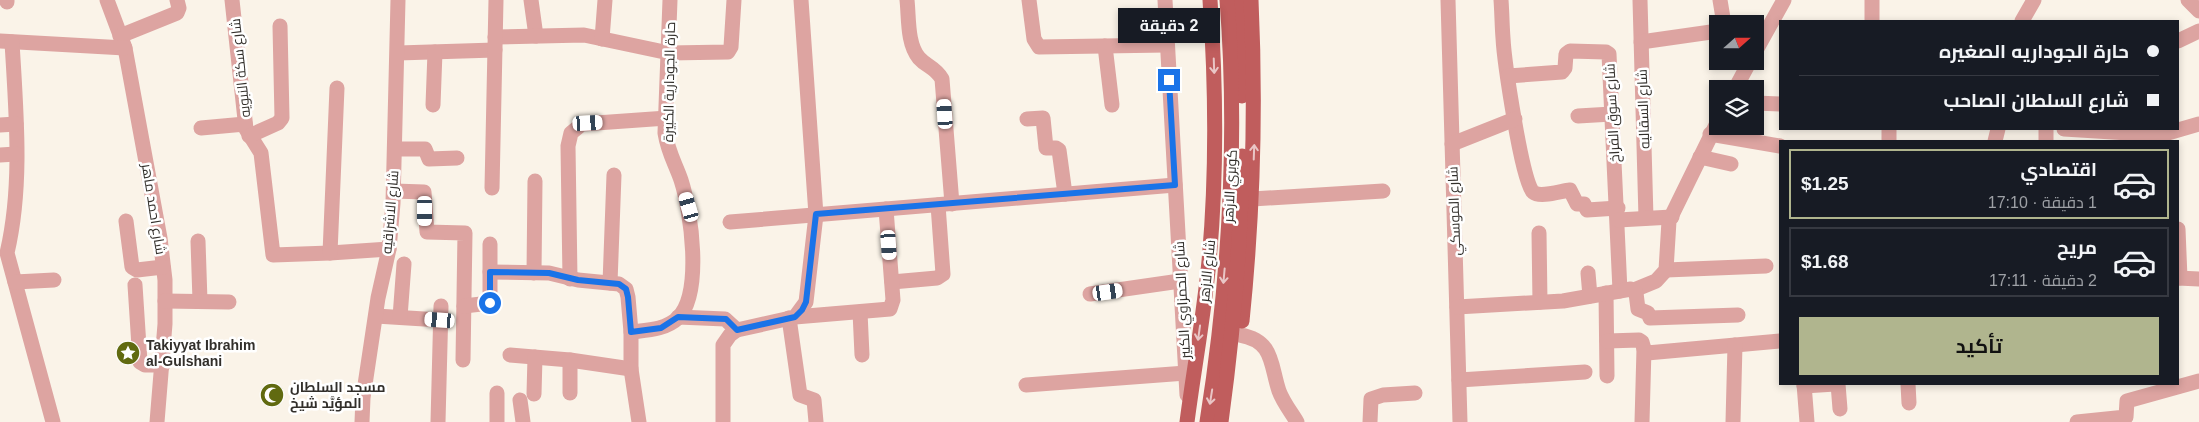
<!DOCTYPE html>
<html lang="ar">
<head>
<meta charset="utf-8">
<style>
  body { margin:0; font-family:Arial,Cairo,sans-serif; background:#242831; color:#f1f3f6; direction:rtl; height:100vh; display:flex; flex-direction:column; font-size:19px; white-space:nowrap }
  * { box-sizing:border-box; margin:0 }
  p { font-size:16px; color:#9ea1a6 }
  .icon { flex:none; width:28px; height:28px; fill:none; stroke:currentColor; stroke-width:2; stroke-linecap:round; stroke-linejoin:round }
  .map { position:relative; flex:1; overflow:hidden; direction:ltr }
  .details { position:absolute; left:1779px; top:140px; width:400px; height:245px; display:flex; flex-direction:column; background:#171b24; border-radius:0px; box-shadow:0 2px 8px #0003; direction:rtl }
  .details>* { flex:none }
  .hud { position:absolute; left:1779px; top:20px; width:400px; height:110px; border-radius:0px; box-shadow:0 2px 8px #0003; direction:rtl; display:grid; align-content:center; height:110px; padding:0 20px; background:#171b24 }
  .needle { width:32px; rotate:69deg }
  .buttons { position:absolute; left:1709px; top:15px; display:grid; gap:10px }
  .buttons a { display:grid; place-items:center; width:55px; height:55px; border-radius:0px; background:#171b24; box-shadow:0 2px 8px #0003; font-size:25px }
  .end { position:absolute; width:22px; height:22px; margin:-11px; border:6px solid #1a73e8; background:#fff; box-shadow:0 0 0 2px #fff }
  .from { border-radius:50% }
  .bubble { position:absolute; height:35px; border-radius:0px; background:#171b24; box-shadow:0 2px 8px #0003; font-size:16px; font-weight:700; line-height:35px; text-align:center; direction:rtl }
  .car { position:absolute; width:15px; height:30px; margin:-15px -8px; border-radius:6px; box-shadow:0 0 4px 1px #0007; background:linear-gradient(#fff 24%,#345 0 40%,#fff 0 76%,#345 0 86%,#fff 0) }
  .hud b { display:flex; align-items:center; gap:18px; height:48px; font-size:19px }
  .hud b+b { border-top:1px solid #363941 }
  .hud i { width:12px; height:12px; background:#f1f3f6 }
  ul { padding:9px 0 0; list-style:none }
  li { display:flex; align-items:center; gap:15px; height:70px; margin:0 10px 8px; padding:0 10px; border:2px solid #363941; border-radius:0px }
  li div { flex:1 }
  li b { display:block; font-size:19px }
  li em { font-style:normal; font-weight:700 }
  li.selected { border-color:#b0b58e }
  li>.icon { width:45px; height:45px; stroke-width:1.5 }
  .cta { display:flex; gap:10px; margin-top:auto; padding:10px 20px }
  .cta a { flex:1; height:58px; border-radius:0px; background:#b0b58e; color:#111; font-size:20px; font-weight:700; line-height:58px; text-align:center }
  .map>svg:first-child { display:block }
</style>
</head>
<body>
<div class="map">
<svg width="2199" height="422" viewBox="0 0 2199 422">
  <rect width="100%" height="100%" fill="#faf3e8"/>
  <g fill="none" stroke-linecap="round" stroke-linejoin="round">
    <g stroke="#dda4a1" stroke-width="15">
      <path d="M7,0V2"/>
      <path d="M107,0L125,48L160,238L165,280V324L157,422"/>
      <path d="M232,0L246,129L261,153L273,255L330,253L389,249"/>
      <path d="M531,0L536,36"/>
      <path d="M907,0C909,18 907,44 919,58C927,67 935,67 942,79L952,204"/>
      <path d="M1029,0L1034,39L1039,47L1167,45"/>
      <path d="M1165,0L1187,395"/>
      <path d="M1448,0L1460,422"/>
      <path d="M1501,0C1502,13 1502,26 1503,38C1504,58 1522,184 1533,192C1540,198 1561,191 1570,190L1577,204H1584L1587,210L1618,208"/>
      <path d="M1640,0L1646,218"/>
      <path d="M1720,0L1724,24"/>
      <path d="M2188,0L2199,11"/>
      <path d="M1872,21V0"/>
      <path d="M2022,21L2034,0"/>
      <path d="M120,36L177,13L179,8L177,0"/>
      <path d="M495,37L584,35L669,53L728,52L731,47L734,0"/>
      <path d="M602,39L605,0"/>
      <path d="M0,41L125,48"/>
      <path d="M2178,41L2199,31"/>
      <path d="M12,42C16,112 23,185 7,253L53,422"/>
      <path d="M1641,42L1718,31"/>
      <path d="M1105,46L1112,105"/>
      <path d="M1755,52L1784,0"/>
      <path d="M398,53L495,50"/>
      <path d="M1508,76L1562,72L1565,68L1566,54L1570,51L1606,52L1609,54L1620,291"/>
      <path d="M1735,89L1750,61"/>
      <path d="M1755,103L1780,104"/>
      <path d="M433,105L435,52"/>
      <path d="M1578,116L1612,114"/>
      <path d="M1027,119L1043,118L1046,148H1056L1059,150L1065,194"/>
      <path d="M0,125L16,124"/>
      <path d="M201,128L245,124"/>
      <path d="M1889,129V141"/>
      <path d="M2064,129L2161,135L2199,124"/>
      <path d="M1710,134L1780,146"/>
      <path d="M249,136L278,123L282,118L280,26"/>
      <path d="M1995,141L1998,129"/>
      <path d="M2046,141V129"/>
      <path d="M1452,144L1515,119"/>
      <path d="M395,149H425L429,159L457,158"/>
      <path d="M0,155L16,154"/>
      <path d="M1700,157L1731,164"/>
      <path d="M492,188L496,0"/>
      <path d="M394,191L424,192L427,232L465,233L463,360"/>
      <path d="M1252,199L1383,191"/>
      <path d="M1618,220L1672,217"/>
      <path d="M126,221L132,267L137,270L163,267"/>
      <path d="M730,222L1175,185"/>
      <path d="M2178,229L2180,278"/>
      <path d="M1539,233L1540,302"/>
      <path d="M198,241L200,301"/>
      <path d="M330,253L337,88"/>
      <path d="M1666,270L1766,266"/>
      <path d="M490,272L549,273L578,280L619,284L626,289L628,297L631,332V369L639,422"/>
      <path d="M534,273L535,181"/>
      <path d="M1588,273L1590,296"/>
      <path d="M2178,278L2199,279"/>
      <path d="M570,279L568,146L571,133L582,124L667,118"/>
      <path d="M15,282L54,280"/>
      <path d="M892,282L937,278L943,274L938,205"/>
      <path d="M610,283L614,175"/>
      <path d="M135,285L140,362L145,365H163"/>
      <path d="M1634,290L1656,281L1666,270L1669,221L1718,121"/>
      <path d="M1606,293L1607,376"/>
      <path d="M1090,294L1180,281"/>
      <path d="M165,301L229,302"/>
      <path d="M464,306L490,303V244"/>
      <path d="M1457,307L1563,301L1631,289L1636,293L1638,309L1648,313L1650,318L1738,315"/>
      <path d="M860,312L862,355"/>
      <path d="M376,316L440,320"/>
      <path d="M400,317L404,264"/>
      <path d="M678,317L725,319L737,330"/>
      <path d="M795,317L890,309L893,300L886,209"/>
      <path d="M789,318L800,395L814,400L816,422"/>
      <path d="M631,332C647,330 665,330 678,318C703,293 691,211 681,180C675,163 668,152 665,133L670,0"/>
      <path d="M1240,335C1274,341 1270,364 1279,391C1283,402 1291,412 1297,422"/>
      <path d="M1607,341L1639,340L1642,342L1644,349L1647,353L1780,341"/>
      <path d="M510,355L570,360L631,369"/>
      <path d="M1459,380L1585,372"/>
      <path d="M1804,384L1807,422"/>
      <path d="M1838,384L1840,409"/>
      <path d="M1908,384L1909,403"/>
      <path d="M1026,385L1186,373"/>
      <path d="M1804,386L1835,384"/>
      <path d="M570,393V360"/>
      <path d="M534,394L535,357"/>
      <path d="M520,400L523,422"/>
      <path d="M362,422L363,398L378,298L389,249L393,203L398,0"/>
      <path d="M438,422L441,306"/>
      <path d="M497,422V393"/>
      <path d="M723,422V345L730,335L737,330L795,317L806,302L816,215L801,0"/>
      <path d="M1370,422L1371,399L1383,395L1415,393"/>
      <path d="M1642,422L1644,349"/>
      <path d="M1733,422L1735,345"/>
      <path d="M2077,422L2126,417L2127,401L2199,381"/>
    </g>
    <g stroke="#c05d5d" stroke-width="15">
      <path d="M1238,0L1242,96"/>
      <path d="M1242,321C1253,214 1256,108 1251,0"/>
      <path d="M1187,422C1194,368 1204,315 1209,261C1217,174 1216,87 1210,0"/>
      <path d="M1207,422C1229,283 1238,141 1227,0"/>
      <path d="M1221,422C1233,334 1241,245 1242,156"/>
    </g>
  </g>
  <defs><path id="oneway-shaft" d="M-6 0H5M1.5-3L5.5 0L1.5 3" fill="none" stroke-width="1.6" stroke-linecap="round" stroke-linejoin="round" transform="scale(1.25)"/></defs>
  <g stroke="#e9c6c6">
    <use href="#oneway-shaft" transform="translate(1214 66) rotate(88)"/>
    <use href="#oneway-shaft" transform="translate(1254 152) rotate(-88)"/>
    <use href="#oneway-shaft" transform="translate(1224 276) rotate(95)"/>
    <use href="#oneway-shaft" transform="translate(1199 333) rotate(98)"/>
    <use href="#oneway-shaft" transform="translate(1211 397) rotate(99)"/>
  </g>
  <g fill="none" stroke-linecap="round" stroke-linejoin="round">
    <path stroke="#1a73e8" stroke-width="6" d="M490,303V272L549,273L578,280L619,284L626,289L628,297L631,332L661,328L678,317L726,319L737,330L795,317L802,310L806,302L816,214L1175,185L1169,80"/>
  </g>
  <defs>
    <g id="sight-disc" transform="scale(1.25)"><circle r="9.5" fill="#616a10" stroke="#fff"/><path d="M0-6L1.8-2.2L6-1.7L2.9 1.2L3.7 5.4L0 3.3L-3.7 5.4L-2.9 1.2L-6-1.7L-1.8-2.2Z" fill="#fff"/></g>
    <g id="mosque-disc" transform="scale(1.25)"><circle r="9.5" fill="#616a10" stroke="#fff"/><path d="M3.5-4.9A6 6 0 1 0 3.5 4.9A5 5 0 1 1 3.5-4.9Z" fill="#fff"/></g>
  </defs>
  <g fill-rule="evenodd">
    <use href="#sight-disc" x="128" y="353"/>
    <use href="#mosque-disc" x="272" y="395"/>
  </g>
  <g text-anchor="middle" stroke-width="5" stroke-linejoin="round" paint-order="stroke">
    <g font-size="14" fill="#322f2b" stroke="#fff">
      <text transform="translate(240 68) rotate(-96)" y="5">شارع سكة النبويه</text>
      <text transform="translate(669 82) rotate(-89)" y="5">حارة الجودارية الكبيرة</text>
      <text transform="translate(1643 109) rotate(-92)" y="5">شارع السقاليه</text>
      <text transform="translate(1612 113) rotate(-93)" y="5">شارع سوق الفراخ</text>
      <text transform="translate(1230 186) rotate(-87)" y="5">كوبري الازهر</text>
      <text transform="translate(154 209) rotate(81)" y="5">شارع احمد ماهر</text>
      <text transform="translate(1454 211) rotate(-92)" y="5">شارع الموسكي</text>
      <text transform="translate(390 212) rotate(-85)" y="5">شارع الاشراقيه</text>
      <text transform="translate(1207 271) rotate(-84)" y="5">شارع الازهر</text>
      <text transform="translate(1182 300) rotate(-93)" y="5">شارع الحمزاوي الكبير</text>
    </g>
    <g font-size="14" font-weight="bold" fill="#322f2b" stroke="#fff" text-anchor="start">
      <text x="146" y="350">Takiyyat Ibrahim<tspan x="146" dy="16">al-Gulshani</tspan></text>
      <text x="290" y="392">مسجد السلطان<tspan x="290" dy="16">المؤيَّد شيخ</tspan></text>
    </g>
  </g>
</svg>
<div class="buttons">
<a><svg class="needle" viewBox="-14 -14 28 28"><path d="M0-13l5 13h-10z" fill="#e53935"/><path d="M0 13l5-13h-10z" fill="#9ea1a6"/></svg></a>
<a><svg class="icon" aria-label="layers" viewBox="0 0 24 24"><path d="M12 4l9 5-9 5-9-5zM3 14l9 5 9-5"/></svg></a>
</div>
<i class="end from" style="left:490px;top:303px"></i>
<i class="end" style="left:1169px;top:80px"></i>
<div class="bubble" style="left:1118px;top:8px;width:102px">2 دقيقة</div>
<i class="car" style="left:945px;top:114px;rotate:356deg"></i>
<i class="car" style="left:588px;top:123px;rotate:87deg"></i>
<i class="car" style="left:689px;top:207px;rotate:344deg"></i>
<i class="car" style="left:425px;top:211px;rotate:180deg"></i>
<i class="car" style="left:889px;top:245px;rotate:176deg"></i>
<i class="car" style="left:1108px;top:292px;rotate:82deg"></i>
<i class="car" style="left:440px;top:320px;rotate:274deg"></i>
<div class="hud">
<b><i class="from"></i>حارة الجوداريه الصغيره</b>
<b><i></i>شارع السلطان الصاحب</b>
</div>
<section class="details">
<ul>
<li class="selected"><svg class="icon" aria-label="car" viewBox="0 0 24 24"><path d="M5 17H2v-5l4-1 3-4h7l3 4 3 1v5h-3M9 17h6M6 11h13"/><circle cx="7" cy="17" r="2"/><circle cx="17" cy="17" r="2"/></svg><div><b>اقتصادي</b><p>1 دقيقة · 17:10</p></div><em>$1.25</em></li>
<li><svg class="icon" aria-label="car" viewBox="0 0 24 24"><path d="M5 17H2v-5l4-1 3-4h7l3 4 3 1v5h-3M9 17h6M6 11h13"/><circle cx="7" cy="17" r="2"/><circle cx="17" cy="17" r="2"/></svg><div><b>مريح</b><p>2 دقيقة · 17:11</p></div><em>$1.68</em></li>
</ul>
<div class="cta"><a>تأكيد</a></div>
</section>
</div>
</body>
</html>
